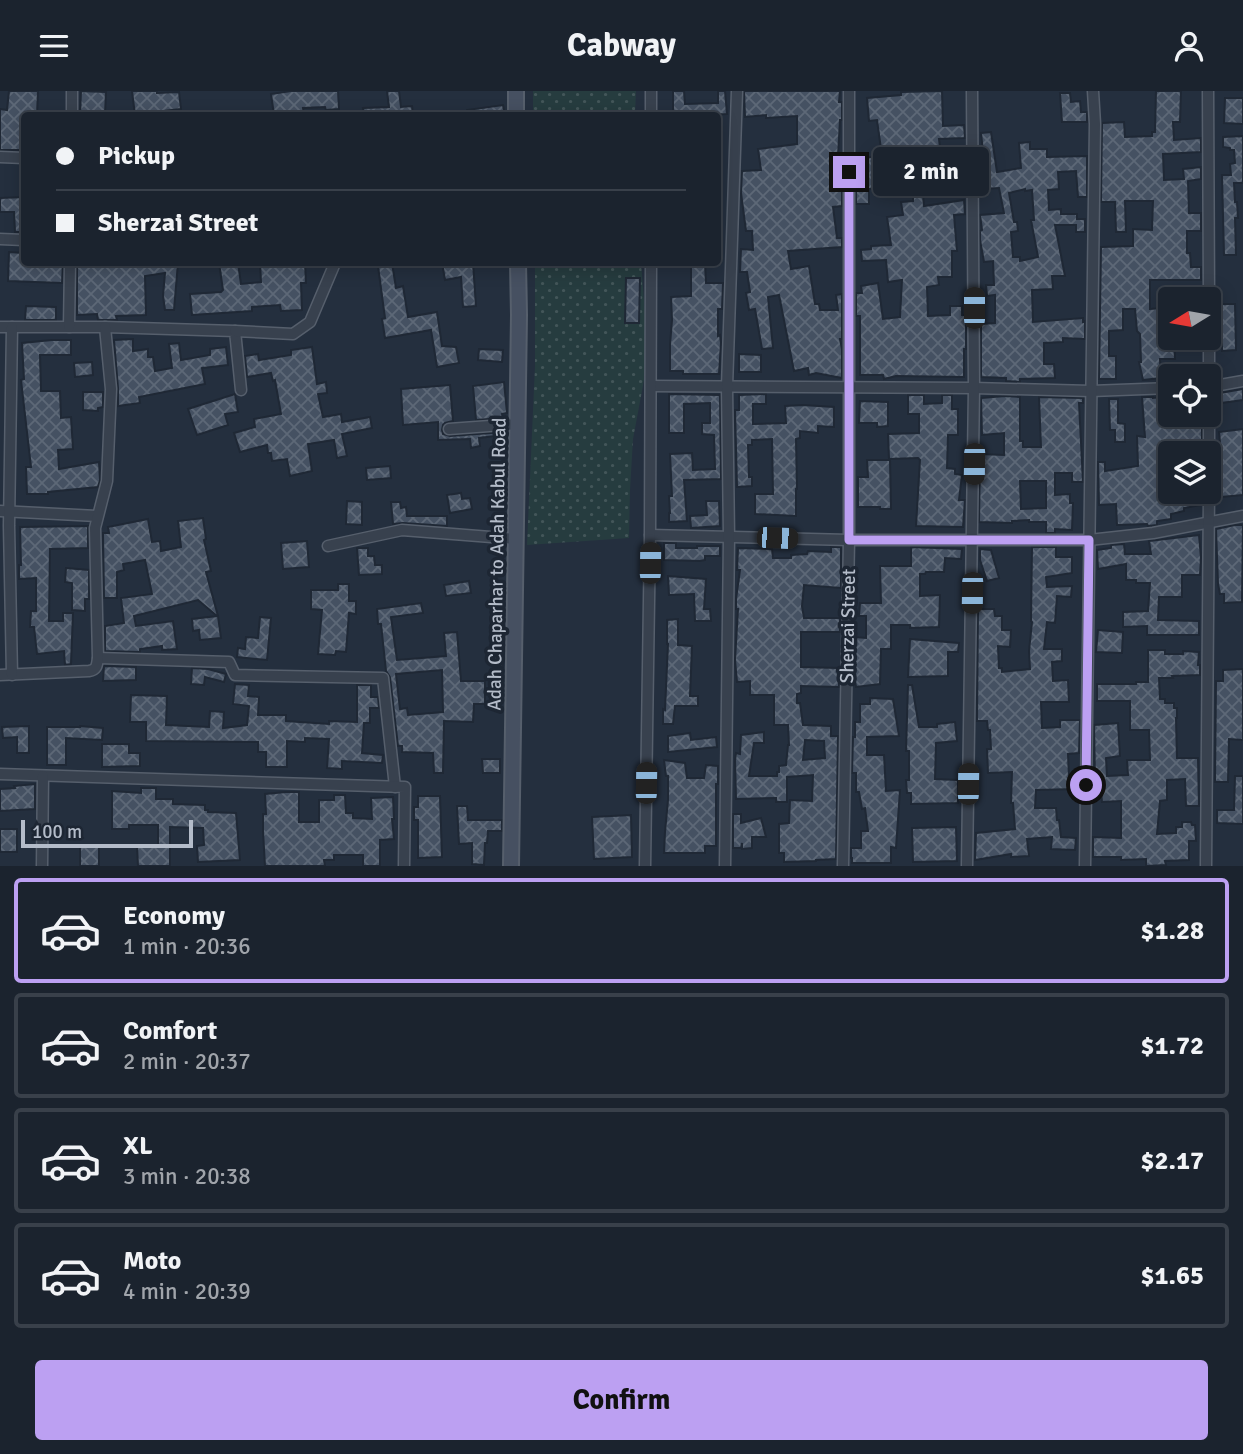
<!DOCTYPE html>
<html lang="en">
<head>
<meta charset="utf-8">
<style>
  body { margin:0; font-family:Signika,sans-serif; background:#242b36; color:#f1f3f6; height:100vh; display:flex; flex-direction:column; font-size:26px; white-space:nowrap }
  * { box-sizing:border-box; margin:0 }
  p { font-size:23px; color:#a0a4aa }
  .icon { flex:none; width:38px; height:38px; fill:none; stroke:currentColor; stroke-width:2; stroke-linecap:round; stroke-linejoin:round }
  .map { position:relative; height:775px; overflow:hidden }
  .details { display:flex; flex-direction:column; background:#1b232e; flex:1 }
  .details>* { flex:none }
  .guide { position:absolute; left:21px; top:21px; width:700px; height:154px; border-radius:7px; box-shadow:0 4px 18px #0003,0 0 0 2px #39404a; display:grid; align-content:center; height:154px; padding:0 35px; background:#1b232e }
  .needle { width:46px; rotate:259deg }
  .fabs { position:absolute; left:1158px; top:196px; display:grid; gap:14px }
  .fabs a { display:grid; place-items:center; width:63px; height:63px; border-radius:7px; background:#1b232e; box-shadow:0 4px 18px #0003,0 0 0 2px #39404a; font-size:35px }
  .scale { position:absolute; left:21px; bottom:18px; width:172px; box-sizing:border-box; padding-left:7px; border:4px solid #b4bcc9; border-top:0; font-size:19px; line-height:24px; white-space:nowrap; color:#b4bcc9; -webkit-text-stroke:5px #1d2633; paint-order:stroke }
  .end { position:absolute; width:32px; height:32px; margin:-16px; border:9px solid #bca0f2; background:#111; box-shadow:0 0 0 4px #111 }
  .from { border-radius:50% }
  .bubble { position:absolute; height:49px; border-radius:7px; background:#1b232e; box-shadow:0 4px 18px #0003,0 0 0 2px #39404a; font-size:23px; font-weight:700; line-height:49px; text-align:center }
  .car { position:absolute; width:21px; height:42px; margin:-21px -10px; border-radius:9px; box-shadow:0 0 5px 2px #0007; background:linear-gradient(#222 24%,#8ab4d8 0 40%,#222 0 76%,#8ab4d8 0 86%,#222 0) }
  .guide b { display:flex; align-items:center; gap:24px; height:66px; font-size:26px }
  .guide b+b { border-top:2px solid #39404a }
  .guide i { width:18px; height:18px; background:#f1f3f6 }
  ul { padding:12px 0 0; list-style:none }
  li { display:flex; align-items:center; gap:21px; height:105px; margin:0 14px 10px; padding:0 21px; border:4px solid #39404a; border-radius:7px }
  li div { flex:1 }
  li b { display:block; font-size:26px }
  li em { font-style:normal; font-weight:700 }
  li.active { border-color:#bca0f2 }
  li>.icon { width:63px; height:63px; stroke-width:1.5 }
  .primary-button { display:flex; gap:14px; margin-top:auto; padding:14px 35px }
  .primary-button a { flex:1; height:80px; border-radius:7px; background:#bca0f2; color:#111; font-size:28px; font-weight:700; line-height:80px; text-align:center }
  header { display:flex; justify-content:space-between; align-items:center; height:91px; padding:0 35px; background:#1b232e; font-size:32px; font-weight:700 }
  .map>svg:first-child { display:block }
</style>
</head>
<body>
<header><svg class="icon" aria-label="menu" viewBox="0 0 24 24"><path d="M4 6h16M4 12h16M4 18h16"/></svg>Cabway<svg class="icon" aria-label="person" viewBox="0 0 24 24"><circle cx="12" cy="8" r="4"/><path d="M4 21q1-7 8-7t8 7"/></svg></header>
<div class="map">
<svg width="1243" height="775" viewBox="0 0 1243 775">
  <defs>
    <pattern id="park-dots" width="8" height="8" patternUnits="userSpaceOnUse" patternTransform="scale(1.75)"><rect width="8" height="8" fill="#263c3f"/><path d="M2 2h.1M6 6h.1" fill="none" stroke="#435659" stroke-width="1.8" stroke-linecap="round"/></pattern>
    <pattern id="building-cross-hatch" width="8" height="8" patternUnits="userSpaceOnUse" patternTransform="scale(1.75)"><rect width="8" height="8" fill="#455162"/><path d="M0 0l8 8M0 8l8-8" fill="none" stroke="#5d6877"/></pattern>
  </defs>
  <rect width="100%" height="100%" fill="#242f3e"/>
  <g fill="url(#park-dots)">
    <path d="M533,0H636L635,24H533Z"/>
    <path d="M535,172H641L647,247L644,289L633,348L630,399L629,447L527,454L535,275Z"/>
  </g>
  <g fill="url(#building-cross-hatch)" stroke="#1f2835" stroke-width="2" fill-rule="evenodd">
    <path d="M9,0H38L37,24H24L22,59H0V18L7,19Z"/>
    <path d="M81,0L106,1L105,24L80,23Z"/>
    <path d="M132,0H157V2L179,1L181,18L164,20V24H135Z"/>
    <path d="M291,0H338L339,18L326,19L325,16L303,17L304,24H274L271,3Z"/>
    <path d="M387,0H399L401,16L412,15L413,24H364L363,17L389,16Z"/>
    <path d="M673,0H684L685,13L718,12V0H725L727,23L673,24Z"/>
    <path d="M744,0H840L839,11H842V29H840L837,84H842V115L833,116L837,147H842V156L788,160L791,178L809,175L815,213H819L820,219H838L836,204L842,203V248H840L842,258V287L816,282L809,284L808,277L794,280L779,204L768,206L773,257L762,258L755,218L749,219L746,202L750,201L747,181H740L741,158L753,159L752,140H746L741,102L742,80L761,79L758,58L797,53V25L766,27V24L745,26Z"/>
    <path d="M942,0L943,35L964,34L965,47L939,48L943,83L933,84L932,81L919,83L917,68L899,70L900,75L895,76L897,93L869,98V113H856V87L863,86L861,67L882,65L877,29L869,30L867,7L901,4V1Z"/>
    <path d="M1156,0H1181L1180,31H1173L1174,49L1201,47V61L1163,63L1164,89L1184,88L1183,78L1201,76V88L1188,90L1189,122H1201V140H1187V162H1190L1191,176H1201V189H1150V218L1164,217V227L1169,226L1170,245L1174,247L1175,268H1160L1161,287L1143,289L1139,271H1141L1140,243L1137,240L1135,218H1123V239L1109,240V265H1116V288H1099L1101,156L1133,155V138L1152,139L1153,110H1125L1126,141H1116L1115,111H1101L1102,32L1124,31L1125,46L1152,45V41H1155Z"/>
    <path d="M1060,2H1070L1071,11L1080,10L1081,21H1087V31H1062Z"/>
    <path d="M1225,7H1243V33L1224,32Z"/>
    <path d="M503,14L505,24H467V19Z"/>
    <path d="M991,41L997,81L1021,77L1019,52L1030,51V58H1047V66L1087,65V106H1078L1076,80L1058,81L1059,98L1048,99L1049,119L1061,118V123H1077V128H1085V141H1076V134H1055L1065,185H1052L1053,198L1032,199L1033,231L1083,227V231L1085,230V248L1063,247V251L1044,252V273H1054L1055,287L1020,288V291L1006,290V287L981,286V233L995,232V204L987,205L986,194H994L993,170L984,171L980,149V140L982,139L980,124L1004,122L999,97L982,98V79H985L981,42ZM1025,98V100L1032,99L1034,129H1031L1038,166L1020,170V166H1013L1011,141L1018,140L1017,131H1014L1009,102Z"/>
    <path d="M1243,45V92H1234L1235,111H1237L1238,127H1235L1236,164H1224L1222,84H1231L1230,73L1235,72L1234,59H1230V57L1223,56V46Z"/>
    <path d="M913,104H923L924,115L964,109L965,123L954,124L957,160H952V186H938L939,194L927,196L928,225L950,224V215H962V224H966V258H964V286L896,285L884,288L883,284H860V225H856V202H862L861,195L878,192L883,228L900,226L902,189L888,191L886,169L862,170L861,159L871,158V155L891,154L887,126L903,124L901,111L913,110Z"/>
    <path d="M24,106V141H15L14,121H0V107Z"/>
    <path d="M9,161L24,162V172H63L62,192L8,190Z"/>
    <path d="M77,172H83V174L107,173V172H178L174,219H165L163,205L165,182L145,185L146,224L116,225L117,229H98L97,223L77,224Z"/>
    <path d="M219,172H238L241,193L261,191L260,172H305L306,192H301L302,219L281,220L280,214L252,216V220L192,224L190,203L221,201L223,199Z"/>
    <path d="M392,172L396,197L403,195L408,226L437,221L442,255L456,256L459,272L437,276L431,239L385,247L382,228L385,227L378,175Z"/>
    <path d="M442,172H473L476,215L463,216L461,186L445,189Z"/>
    <path d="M691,172H705L706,192H723L722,218H718V245L720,244L721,252L719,283H683V280H670V254L672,229L671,206L691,205Z"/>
    <path d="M626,187H640L639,232H625Z"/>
    <path d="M1222,213H1235L1236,259L1222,260Z"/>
    <path d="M26,215L56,216V229H25Z"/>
    <path d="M133,248V260L148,258V266H153L155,280L172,277L169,253L179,252L181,269L210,264V258L226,256L228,274L202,277L205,293L139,306L140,312L118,315V297L114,249Z"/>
    <path d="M52,249H71V264H40L41,300H60L61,327L71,326L73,358L58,359L59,378L99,371L100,389L98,396L48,401V403H27L26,376H31L21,289L24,288L22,252Z"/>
    <path d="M312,256L317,293L326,291L327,302L318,303L323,326L341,323L342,331L370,326L372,337L342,343L347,365L337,367L334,349L308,353L312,380L290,385L287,368L272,370L271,362H268L267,354L240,361L234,342L255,336L254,328L281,323L275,289L273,290L271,282L247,286L245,265L258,263L259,269L291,264V259Z"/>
    <path d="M479,258L503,259L502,271L478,269Z"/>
    <path d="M739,263L761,264V281H739Z"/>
    <path d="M92,271L93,284L75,286L74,272Z"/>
    <path d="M504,291L507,322L502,323L503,327L476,329L473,295Z"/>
    <path d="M450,294L453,330L445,332L443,334L442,339L443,343L450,345L504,341L505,344L479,347L480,355L471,357L470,348L438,349V331L403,334L401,298Z"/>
    <path d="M1243,298V309L1221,312L1220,302Z"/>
    <path d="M83,301H103V316L98,317V320L83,319Z"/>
    <path d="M235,303L238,321L225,323L228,334L197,344L188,318Z"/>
    <path d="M669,303L720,304L721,388L684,389L687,430L669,431V422H670L669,405H672L670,363L692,362L693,379L715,378L714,344L702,343V332H710V312L684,313V342H669Z"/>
    <path d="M766,303V313H753V333L786,332L785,315L803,314L834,316V336L818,335V342L800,340V347L796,348L797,398H796V425L755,423V403H773L772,348L752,349V354H748L749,386H752V395L737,396L735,319H739V304Z"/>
    <path d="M908,304H924V313L942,312V304H952V318H958V344H948L947,377L955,378V383L962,384L959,409H965L963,436L916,435L920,369L918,367L889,368L888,343L919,342V323H908Z"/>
    <path d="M1005,305L1020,306V350H1023V356H1041L1039,306L1083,307V312H1079L1083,391H1072V382H1055V404L1070,403V412H1073L1072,439L1055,438V442H1046V431H1029V429L1012,430V432L979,431L980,363L1004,364V342L982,344L981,307ZM1020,390H1046V417L1021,418Z"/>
    <path d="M1171,305V324H1202V362H1171V365L1164,366L1165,384L1171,383V401H1189V406L1200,404L1201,414L1184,417V420L1171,423V428L1157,430V434L1148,435L1147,433L1117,434L1116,413L1099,414L1098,371H1105V380L1138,375L1137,345L1145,346L1142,306H1153V307Z"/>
    <path d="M1109,308H1118V332L1125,333V351H1115V339H1110Z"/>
    <path d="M860,310L888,311V335L877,336V332H859Z"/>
    <path d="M1243,338V404L1221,406L1217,372L1222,371L1219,341Z"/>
    <path d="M867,369H890L891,418H880V416H858V386H868Z"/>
    <path d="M390,375L391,387L367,389L366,377Z"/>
    <path d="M461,402L462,408L470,407L472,418L450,422L447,404Z"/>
    <path d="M347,410L362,411V434L346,433Z"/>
    <path d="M706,410H719L720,435L691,437L690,425L707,424Z"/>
    <path d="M391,411H400L401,417L406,416L407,425H447V435L403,432L393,433Z"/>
    <path d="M203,427L206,448L204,449L211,480L206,481L218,525L221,547L200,549L199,539L193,540L192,528L217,525L198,509L134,525L136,535L173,530L177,558L162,559V555L140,558V561H139L105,560V535L124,532L121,507L152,503L145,469L123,473L124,479L117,481V507H104L103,442H109L108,436L148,428L152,451L160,450L161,460L181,456L178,430Z"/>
    <path d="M1235,434H1243L1242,511L1224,512V503H1220L1218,493L1216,438Z"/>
    <path d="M88,435V457L50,458L49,530H63V522H73L71,573L65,574L64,560L37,563L34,536H30L31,520H36V487L19,488V474H21L20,436Z"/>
    <path d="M1199,444L1201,467L1200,484H1182V506H1159L1158,529L1199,530V544H1147V535L1123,536V521L1148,520L1150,492H1136V489H1126V473L1098,478L1097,459L1111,457V454L1124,453L1125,463H1151L1149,450Z"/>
    <path d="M307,450L309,476L283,478L281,452Z"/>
    <path d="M664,452H676V457H697V455H720V465H705V469L700,470L664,469Z"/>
    <path d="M831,456H841V497L804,494L802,515L804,527H840V541H801V576L839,577V596L801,595V602L797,603V612H800L803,634L831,635V645H838L836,768L816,769V770L784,771V762H779V733L789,732L790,709L812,710L813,684L787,686V711H776V707L736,708L735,669L736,662L740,663L741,644L764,641V652H754L749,685H777V681H779V675L786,674L788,654H789L788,634H774V604H750V590L737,591L735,569L738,518H736V508L740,479H737L738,457L772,458L773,467H791V464L807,463L808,460L831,461ZM805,649L824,650L825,667L803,669Z"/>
    <path d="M911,456L962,458L961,468L945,467L944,481H926L925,483H920V505L940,504L939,536L910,537V534H891V558H881L880,593L856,596L854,585L855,546L866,547V525H859L860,512H881L880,475H911Z"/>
    <path d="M1032,456H1056V466H1072V482L1046,486L1047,496L1072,495L1071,506L1057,505L1055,532L1047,531L1044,558H1062V570L1052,571L1053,590L1068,589L1069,611H1041L1042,637L1060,636V629H1080L1079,662L1068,663L1069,686H1077V698L1036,699L1035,717H1056L1057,729H1059L1061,746L1076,747L1075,759L1051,758L1052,746L1027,748L1029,765L1011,766V763L975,769L976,742L1015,738L1013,712H1011L1012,681L988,682L987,658H991L990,639H988L987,630H977L978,518H994L995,525H1002V539H1011L1010,556L998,555L999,577H1002V581L1030,578L1029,560L1032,531L1031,530Z"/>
    <path d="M357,457H368V465H374L375,474H382V483L359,484Z"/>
    <path d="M980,458L991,459L999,487L987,490L980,469Z"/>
    <path d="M66,477L89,479V508H85V520L72,519V492L65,491Z"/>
    <path d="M668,485L706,488L704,518H710L711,530H695L694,503L669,504Z"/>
    <path d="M469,490L471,502L446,505L444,494Z"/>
    <path d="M338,493H349V510H356V523L349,522L346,561L336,560L335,564L318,563L322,519L311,518V499H338Z"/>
    <path d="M421,512L423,522L391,526L397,569L446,565L444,542L457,541L461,590H485V613H474L473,631L444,630L443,682H434L433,662L402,661V655H398L390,586L386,580L381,533H378L377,518ZM442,579L443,621L408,624L407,617L400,618L396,583Z"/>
    <path d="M260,526L271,527L267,569L237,566L238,557L245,558L246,546L258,547Z"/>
    <path d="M678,528V554L692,555L690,605H698V615H675L673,633H663V618L665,619L668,553H667V529Z"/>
    <path d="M1098,539L1123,541L1122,562L1096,561Z"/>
    <path d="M496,542L505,543L503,576L492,574Z"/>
    <path d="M910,548L959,552L958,561H948V585L908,586Z"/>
    <path d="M1148,559H1165V563H1183V560L1199,561L1198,574H1200V584L1172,585L1173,587H1159L1160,608H1165V612H1174V617H1177V627H1176L1177,667H1198L1199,715H1186L1185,688L1167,689V709L1160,710L1157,743L1176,742V736H1182V731H1191L1192,734H1195L1196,750H1189V769L1165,770L1166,774L1146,775V768L1121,769V766H1093V746L1121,747V710L1102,711L1100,689H1095L1094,634L1118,632L1120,665L1106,667L1107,685L1128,684L1127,669H1150L1149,639H1130V610H1097V593H1136V591H1148Z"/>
    <path d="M104,575L136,576V589L103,590Z"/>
    <path d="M192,577L208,578L226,583L224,591L205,586L204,594L191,593Z"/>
    <path d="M1243,578V649L1229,648L1228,691H1215L1216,590H1223V579Z"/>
    <path d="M235,593L249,594L248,605L259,606L258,624H286V630L329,633V630L357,631V594H371V606H378L379,617H370V632H364L362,662L383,664L382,672L342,670V678L327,677L329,648L305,647V651L287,650V676H266V661H258V651L146,650V631H130L131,604L167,605L166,634L209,636L210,620L224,621L223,637L247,634L249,615L233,613Z"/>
    <path d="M908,594H912L919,636H937V633L955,631L957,650L936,652L935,688L958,689V712L911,713V702H907L906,689H909V660H906Z"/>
    <path d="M870,607L893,608L899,645L867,646V664H884L886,700L900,699L896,757L891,756V772H852V767H851V757H861V740H868L865,717L862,718L859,701H856V682H852L853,646H855V631H860V613H870Z"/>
    <path d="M29,635V662H17V646L3,647L2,636Z"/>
    <path d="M80,635L103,637L102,649L66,647V674H47V636H80Z"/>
    <path d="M690,642L691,649L716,646L717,656L668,661V645Z"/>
    <path d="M102,653H129V662H140V675L102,676Z"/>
    <path d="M482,668H500V682H483Z"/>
    <path d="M664,669L685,672L687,687H704L706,674L718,675V693H716V755H705V762H664L665,741L668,709V685H666Z"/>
    <path d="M1235,685H1243V733L1217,732V719H1234Z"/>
    <path d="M35,693V718L0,720V698L15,697L14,695Z"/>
    <path d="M141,697H156V708H173V713L205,714V719H208V721L236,722L240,769L198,771L197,755L204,754L203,737L170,736V775H138L137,755L158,754V734H129V738H112V700L141,702Z"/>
    <path d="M286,701H299V731H319V709H334V704H345L346,722H353V727L372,728L371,707L393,706L394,728H392L394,748L380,749V775H363V764H334V769H324L325,775H265L263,740V723H266L265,703Z"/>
    <path d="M418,705H440L442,766L418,767V729H414V716H418Z"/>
    <path d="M457,715H467L468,729H502V740H488L487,752H485L484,774L472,773V752L459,753Z"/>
    <path d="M733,723H741V732L761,727L766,746H752V757L742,758V752L741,757H733Z"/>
    <path d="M631,724L632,766L594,768L592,726Z"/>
    <path d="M956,736L957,770L913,771L912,737Z"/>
    <rect x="0" y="738" width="17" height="23"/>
    <rect x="80" y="755" width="19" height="20"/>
  </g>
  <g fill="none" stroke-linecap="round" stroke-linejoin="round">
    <g stroke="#565f6c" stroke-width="13">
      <g id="minor">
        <path d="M1208,0L1209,208"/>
        <path d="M72,24V0"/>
        <path d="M651,24V0"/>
        <path d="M0,66L24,67"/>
        <path d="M0,148L24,149"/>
        <path d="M0,236H105L235,240L241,299"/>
        <path d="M69,236L70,172"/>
        <path d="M235,240L293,243L310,231L335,172"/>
        <path d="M1209,247V285"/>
        <path d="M651,295L974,297L1091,300L1171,297"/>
        <path d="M1209,296L1243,290"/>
        <path d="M1209,324V362"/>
        <path d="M449,338L518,333"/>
        <path d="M0,420L97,425"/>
        <path d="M650,444L849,449H1089L1153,442L1243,425"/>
        <path d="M328,455L402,439L516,448"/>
        <path d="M98,567L229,571L235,584L383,587L395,696"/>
        <path d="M0,584L89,580C97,579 97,574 98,567L95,437L107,390L111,298L105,236"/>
        <path d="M12,584L9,435L12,236"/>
        <path d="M0,683L405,696L404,775"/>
        <path d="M42,775L43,685"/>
        <path d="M645,775L650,444L651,172"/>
        <path d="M725,775L729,446L727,296L737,0"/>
        <path d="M843,775L849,449V0"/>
        <path d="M967,775L974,297L972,0"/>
        <path d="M1085,775L1095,33L1093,0"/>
        <path d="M1206,775L1209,401"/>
      </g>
    </g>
    <g stroke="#565f6c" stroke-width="18">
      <g id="secondary">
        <path d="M516,24V0"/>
        <path d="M511,775L519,224L518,172"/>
      </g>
    </g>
    <use href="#minor" stroke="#38414e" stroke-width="10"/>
    <use href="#secondary" stroke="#465061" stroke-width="14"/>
  </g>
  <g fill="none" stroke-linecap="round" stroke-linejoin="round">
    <path stroke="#bca0f2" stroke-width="9" d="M849,81V449H1089L1086,694"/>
  </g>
  <g text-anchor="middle" stroke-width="7" stroke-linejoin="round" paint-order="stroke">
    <g font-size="19" fill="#b4bcc9" stroke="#1d2633">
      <text transform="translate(496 473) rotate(-89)" y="7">Adah Chaparhar to Adah Kabul Road</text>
      <text transform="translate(847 535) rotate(-89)" y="7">Sherzai Street</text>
    </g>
  </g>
</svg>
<div class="fabs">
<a><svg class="needle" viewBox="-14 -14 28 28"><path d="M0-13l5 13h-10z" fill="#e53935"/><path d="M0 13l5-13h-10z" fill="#a0a4aa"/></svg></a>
<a><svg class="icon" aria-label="locate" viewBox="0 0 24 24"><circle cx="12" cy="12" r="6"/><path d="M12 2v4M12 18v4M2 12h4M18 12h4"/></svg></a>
<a><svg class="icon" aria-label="layers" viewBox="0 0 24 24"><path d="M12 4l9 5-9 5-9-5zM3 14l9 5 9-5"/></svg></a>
</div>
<div class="scale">100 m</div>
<i class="end from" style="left:1086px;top:694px"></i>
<i class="end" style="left:849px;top:81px"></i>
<div class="bubble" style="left:873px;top:56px;width:116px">2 min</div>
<i class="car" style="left:974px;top:217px;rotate:0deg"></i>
<i class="car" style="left:974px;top:373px;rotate:181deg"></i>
<i class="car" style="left:777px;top:447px;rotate:92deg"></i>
<i class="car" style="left:650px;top:472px;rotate:1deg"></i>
<i class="car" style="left:972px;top:502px;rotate:181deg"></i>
<i class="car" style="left:646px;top:692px;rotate:1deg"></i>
<i class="car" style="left:968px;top:693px;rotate:1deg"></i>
<div class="guide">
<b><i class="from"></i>Pickup</b>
<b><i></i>Sherzai Street</b>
</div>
</div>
<section class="details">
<ul>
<li class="active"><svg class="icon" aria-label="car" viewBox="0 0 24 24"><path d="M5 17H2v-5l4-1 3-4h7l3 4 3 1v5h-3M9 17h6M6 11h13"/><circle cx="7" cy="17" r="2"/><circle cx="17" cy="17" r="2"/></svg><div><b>Economy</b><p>1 min · 20:36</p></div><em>$1.28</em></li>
<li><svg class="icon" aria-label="car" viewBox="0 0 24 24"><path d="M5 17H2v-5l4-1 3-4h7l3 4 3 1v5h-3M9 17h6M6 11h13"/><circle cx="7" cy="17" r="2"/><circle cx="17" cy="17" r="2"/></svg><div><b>Comfort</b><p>2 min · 20:37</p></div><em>$1.72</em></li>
<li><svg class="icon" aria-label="car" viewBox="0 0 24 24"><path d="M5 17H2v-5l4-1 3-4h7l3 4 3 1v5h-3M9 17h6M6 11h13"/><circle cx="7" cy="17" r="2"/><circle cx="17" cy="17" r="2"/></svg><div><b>XL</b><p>3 min · 20:38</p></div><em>$2.17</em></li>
<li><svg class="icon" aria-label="car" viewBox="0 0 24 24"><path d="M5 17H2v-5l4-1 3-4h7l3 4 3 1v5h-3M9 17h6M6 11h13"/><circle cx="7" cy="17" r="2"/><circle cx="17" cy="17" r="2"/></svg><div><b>Moto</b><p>4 min · 20:39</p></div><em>$1.65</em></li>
</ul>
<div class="primary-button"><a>Confirm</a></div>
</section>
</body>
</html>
